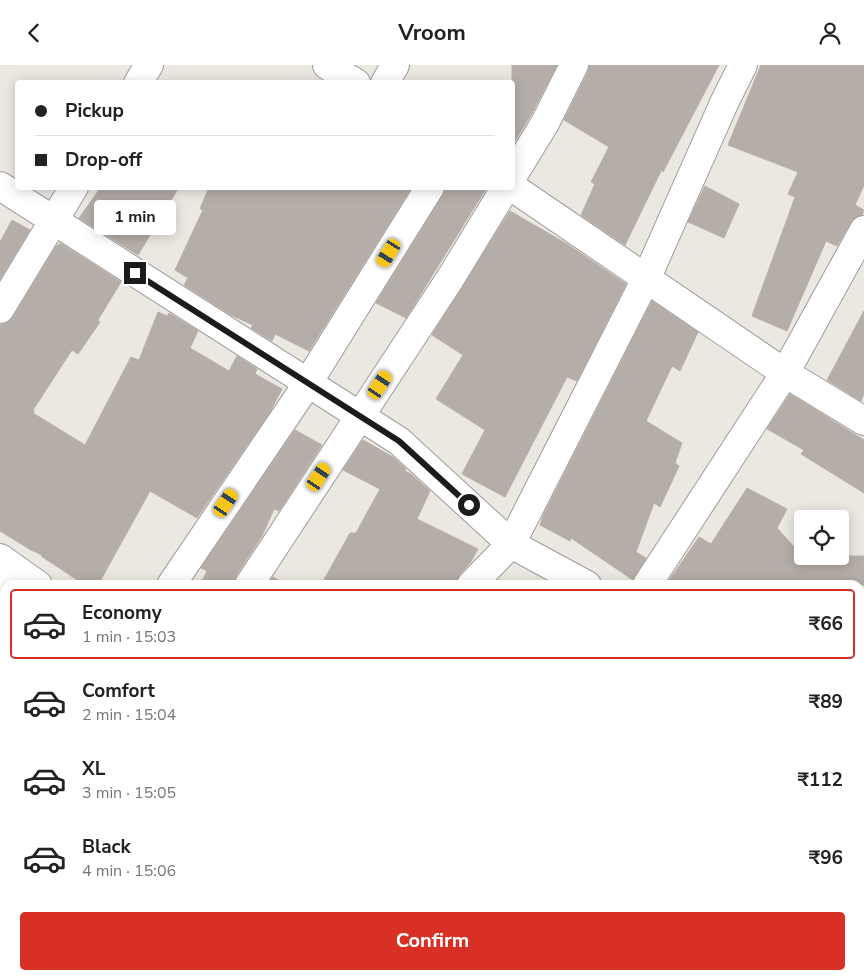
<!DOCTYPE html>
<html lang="en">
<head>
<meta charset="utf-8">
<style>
  body { margin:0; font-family:"Nunito Sans",sans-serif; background:#f6f6f6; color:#222; height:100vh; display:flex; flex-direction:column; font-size:19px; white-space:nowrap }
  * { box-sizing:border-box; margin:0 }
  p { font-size:16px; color:#767676 }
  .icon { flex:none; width:28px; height:28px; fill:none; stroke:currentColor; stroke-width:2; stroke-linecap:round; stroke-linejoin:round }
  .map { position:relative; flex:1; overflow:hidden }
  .side { position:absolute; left:0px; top:515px; width:865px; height:400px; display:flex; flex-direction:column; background:#fff; border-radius:15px 15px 0 0; box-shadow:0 2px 12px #0003 }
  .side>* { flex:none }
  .banner { position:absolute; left:15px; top:15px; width:500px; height:110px; border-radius:5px; box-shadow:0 2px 12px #0003; display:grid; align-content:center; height:110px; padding:0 20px; background:#fff }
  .fabs { position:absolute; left:794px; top:445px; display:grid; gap:10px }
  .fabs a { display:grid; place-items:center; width:55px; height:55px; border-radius:5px; background:#fff; box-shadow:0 2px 12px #0003; font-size:25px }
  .end { position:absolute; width:22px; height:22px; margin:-11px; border:6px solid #1b1b1b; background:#fff; box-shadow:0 0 0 2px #fff }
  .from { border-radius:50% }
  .bubble { position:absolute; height:35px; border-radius:5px; background:#fff; box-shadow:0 2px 12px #0003; font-size:16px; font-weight:700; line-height:35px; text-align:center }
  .car { position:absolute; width:15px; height:30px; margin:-15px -8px; border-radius:6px; box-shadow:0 0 4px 1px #0007; background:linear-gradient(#f5c518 24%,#345 0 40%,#f5c518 0 76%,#345 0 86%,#f5c518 0) }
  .banner b { display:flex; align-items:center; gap:18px; height:48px; font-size:19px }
  .banner b+b { border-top:1px solid #e0e0e0 }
  .banner i { width:12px; height:12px; background:#222 }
  ul { padding:9px 0 0; list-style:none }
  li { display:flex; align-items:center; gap:15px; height:70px; margin:0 10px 8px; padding:0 10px; border:2px solid transparent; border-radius:5px }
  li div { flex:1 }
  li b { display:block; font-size:19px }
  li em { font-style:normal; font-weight:700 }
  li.on { border-color:#d93025 }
  li>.icon { width:45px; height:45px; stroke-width:1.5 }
  .cta { display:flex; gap:10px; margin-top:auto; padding:10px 20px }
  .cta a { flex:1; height:58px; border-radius:5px; background:#d93025; color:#fff; font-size:20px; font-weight:700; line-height:58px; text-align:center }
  header { display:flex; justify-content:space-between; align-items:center; height:65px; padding:0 20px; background:#fff; font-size:22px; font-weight:700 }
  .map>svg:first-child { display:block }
</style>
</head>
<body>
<header><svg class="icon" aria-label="back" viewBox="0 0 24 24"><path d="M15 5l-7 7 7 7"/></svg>Vroom<svg class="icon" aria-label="person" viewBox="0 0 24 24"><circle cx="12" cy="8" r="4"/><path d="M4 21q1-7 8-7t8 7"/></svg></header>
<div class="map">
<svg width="864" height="915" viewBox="0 0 864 915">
  <rect width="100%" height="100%" fill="#ebe8e2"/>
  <g fill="#b4ada8" stroke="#bbafa6">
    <path d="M512,0H557L531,50L512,81Z"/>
    <path d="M589,0H719L663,107L662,104L625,180L581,150L595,119L591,117L609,82L564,55L588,7Z"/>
    <path d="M761,0H864V120L855,140L864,145L862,150L856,152L851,157L837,181L826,176L787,266L752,251L795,132L788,129L798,107L728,80Z"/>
    <path d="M705,121L739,139L724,173L688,157Z"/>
    <path d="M101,122H179L138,190L79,153Z"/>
    <path d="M209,122H407L410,125L309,286L275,269L272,276L251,263L253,260L231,250L184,220L188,213L175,205L203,145L200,144Z"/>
    <path d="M446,122H487L406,253L376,238L443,130Z"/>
    <path d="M510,146L567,179L626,219L577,316L567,312L505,432L462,409L485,365L436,334L463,290L432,270Z"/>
    <path d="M12,155L30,165L0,214V177Z"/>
    <path d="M60,178L121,217L98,255L100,257L78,289L72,285L33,345L34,346L33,348L85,380L131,292L139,295L158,247L167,251L169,248L198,266L190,283L229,306L237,291L257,304L255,309L282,324L270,347L197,453L150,426L98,520H85L41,491L42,490L31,485L0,466V260L8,257L13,252L57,180H59Z"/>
    <path d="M652,236L698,267L680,306L672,301L646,356L682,378L675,398L679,401L660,442L654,438L636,487L646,493L633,515L571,473L570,476L540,460L543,451Z"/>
    <path d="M864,246V329L861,336L827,315Z"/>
    <path d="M790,329L864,375V428L801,389L804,385L767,364Z"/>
    <path d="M295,365L322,380L279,446L274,444L262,471L236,511L234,520H200L207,506L201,503Z"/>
    <path d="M363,375L393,392L406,404L405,406L411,409L430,426L417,454L478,484L470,498L460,509L456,520H321L350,468H356L380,424L343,405Z"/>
    <path d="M747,423L787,444L777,463L802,491H864V520H666L699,472L711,479Z"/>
    <path d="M273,512L285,520H268Z"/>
  </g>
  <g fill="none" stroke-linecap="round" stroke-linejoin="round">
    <g stroke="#9c9c9c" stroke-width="30">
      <g id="minor">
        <path d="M327,0L356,18"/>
        <path d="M138,18L149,0"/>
        <path d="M385,18L395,0"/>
        <path d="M512,112L545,58L574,0"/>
        <path d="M0,121L399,376L511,479L587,520"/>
        <path d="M512,122L785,308L864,356"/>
        <path d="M0,244L74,122"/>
        <path d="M0,493L38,520"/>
        <path d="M171,520L304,324L430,122"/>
        <path d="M249,520L450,214L506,122"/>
        <path d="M471,520L511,479L647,212L725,36L743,0"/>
        <path d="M647,520L785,308L864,165"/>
        <path d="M0,528L5,521"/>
        <path d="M860,677L864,679"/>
        <path d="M0,679L5,672"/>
        <path d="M860,739L864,733"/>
        <path d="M607,910L615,915"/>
        <path d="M257,915L262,910"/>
        <path d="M744,915L747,910"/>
      </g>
    </g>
    <use href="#minor" stroke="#fff" stroke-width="28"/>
  </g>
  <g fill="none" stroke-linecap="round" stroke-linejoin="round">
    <path stroke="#1b1b1b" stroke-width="6" d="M135,208L399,376L469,440"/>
  </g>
</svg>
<div class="fabs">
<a><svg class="icon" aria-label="locate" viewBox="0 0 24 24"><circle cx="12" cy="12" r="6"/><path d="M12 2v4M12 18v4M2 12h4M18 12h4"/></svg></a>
</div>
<i class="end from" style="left:469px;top:440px"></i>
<i class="end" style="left:135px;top:208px"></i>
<div class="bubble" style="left:94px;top:135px;width:82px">1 min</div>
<i class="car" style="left:389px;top:188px;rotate:212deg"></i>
<i class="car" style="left:380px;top:320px;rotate:33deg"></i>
<i class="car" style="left:319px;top:412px;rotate:33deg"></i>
<i class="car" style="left:226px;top:438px;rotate:34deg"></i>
<div class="banner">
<b><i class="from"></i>Pickup</b>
<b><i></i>Drop-off</b>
</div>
<section class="side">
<ul>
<li class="on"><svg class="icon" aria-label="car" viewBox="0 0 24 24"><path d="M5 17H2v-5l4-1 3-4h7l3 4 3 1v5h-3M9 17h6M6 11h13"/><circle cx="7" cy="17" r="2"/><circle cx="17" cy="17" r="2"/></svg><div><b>Economy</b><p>1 min · 15:03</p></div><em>₹66</em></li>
<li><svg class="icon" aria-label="car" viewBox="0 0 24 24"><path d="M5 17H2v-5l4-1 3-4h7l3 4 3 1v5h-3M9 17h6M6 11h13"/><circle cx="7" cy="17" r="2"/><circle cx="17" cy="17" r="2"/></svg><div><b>Comfort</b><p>2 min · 15:04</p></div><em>₹89</em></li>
<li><svg class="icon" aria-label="car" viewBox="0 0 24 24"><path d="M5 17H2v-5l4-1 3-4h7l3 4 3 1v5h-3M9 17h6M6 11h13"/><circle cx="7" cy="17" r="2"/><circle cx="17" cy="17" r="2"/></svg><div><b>XL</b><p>3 min · 15:05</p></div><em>₹112</em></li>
<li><svg class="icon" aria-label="car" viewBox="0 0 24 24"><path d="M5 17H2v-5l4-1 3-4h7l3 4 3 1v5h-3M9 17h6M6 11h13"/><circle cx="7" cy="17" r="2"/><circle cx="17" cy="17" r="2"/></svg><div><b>Black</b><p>4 min · 15:06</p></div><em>₹96</em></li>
</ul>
<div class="cta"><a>Confirm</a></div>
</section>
</div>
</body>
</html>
